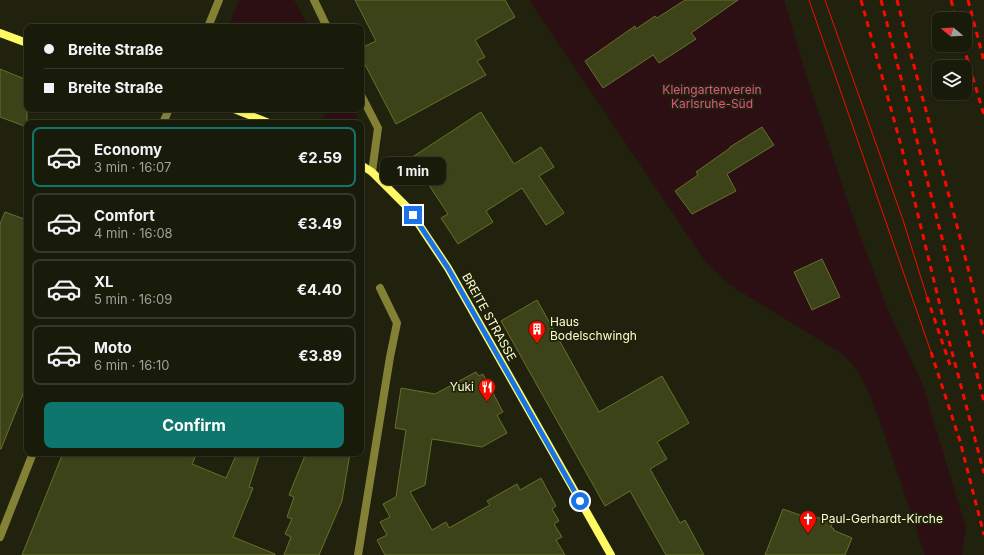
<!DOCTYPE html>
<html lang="en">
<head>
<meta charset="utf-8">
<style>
  body { margin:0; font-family:Inter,sans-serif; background:#212313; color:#f1f3f6; height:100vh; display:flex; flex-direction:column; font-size:15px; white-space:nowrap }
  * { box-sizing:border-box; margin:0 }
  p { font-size:13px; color:#9fa19c }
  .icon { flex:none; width:22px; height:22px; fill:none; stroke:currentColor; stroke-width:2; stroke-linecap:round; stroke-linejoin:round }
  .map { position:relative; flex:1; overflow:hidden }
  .sheet { position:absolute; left:24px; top:120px; width:340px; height:336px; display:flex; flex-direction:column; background:#181a0a; border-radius:8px; box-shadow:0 1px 3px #0004,0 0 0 1px #36382b }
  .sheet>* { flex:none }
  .hud { position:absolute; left:24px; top:24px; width:340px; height:88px; border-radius:8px; box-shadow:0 1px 3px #0004,0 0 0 1px #36382b; display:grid; align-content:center; height:88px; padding:0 20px; background:#181a0a }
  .needle { width:26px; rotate:288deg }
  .fabs { position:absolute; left:932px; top:12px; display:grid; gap:8px }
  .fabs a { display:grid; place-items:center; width:40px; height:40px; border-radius:8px; background:#181a0a; box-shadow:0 1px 3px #0004,0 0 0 1px #36382b; font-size:20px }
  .end { position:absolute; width:18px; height:18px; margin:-9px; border:5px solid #1a73e8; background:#fff; box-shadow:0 0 0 2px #fff }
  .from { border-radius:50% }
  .bubble { position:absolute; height:28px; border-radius:8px; background:#181a0a; box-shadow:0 1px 3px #0004,0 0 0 1px #36382b; font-size:13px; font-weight:700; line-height:28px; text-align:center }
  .hud b { display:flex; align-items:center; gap:14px; height:38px; font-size:15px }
  .hud b+b { border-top:1px solid #36382b }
  .hud i { width:10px; height:10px; background:#f1f3f6 }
  ul { padding:7px 0 0; list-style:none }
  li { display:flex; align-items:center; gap:12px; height:60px; margin:0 8px 6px; padding:0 12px; border:2px solid #36382b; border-radius:8px }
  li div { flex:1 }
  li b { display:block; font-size:15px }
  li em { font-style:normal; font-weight:700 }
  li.selected { border-color:#0f766e }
  li>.icon { width:36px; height:36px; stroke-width:1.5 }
  .cta { display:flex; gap:8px; margin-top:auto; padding:8px 20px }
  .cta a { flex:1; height:46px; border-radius:8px; background:#0f766e; color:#fff; font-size:16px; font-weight:700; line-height:46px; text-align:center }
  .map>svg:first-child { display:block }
</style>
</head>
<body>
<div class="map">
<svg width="984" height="555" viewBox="0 0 984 555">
  <rect width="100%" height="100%" fill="#20220d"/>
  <g fill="#2c0f12">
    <path d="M239,0H294L309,27H228Z"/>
    <path d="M529,0H784L806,74L848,203L888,310L922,383L966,528L962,555H925L883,430L869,393L859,373L844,355L730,285L705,261Z"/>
    <path d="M316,109H353L357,118L356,123H330L323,120L326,113Z"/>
  </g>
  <g fill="#3d4318" stroke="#667029">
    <path d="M355,0H505L515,17L475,40L485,57L477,61L486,75L396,124L361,57V48L376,41Z"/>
    <path d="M685,0H738L691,33L696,39L659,63L653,55L603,88L585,61L635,26L636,29L655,16L657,18Z"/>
    <path d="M0,69L27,80V127L0,117Z"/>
    <path d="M481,112L514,164L541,147L554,167L539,176L564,213L546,225L522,188L486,211L493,222L458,244L441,218L448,214L411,158Z"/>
    <path d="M762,127L774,145L727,174L736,191L692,214L675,191L698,175L696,172L730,148V147Z"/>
    <path d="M5,212L27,220V384L1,449H0V224Z"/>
    <path d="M822,259L840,297L812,310L794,272Z"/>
    <path d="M537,300L599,412L662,376L689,423L657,442L667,459L650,469L680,523L685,520L704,555H666L630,491L605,506L501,321Z"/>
    <path d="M476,372L479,376L483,374L503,412L497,415L507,433L482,447L432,439L425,485L410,492L432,530L446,522L449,528L490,505L487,501L517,484L520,490L541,478L556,506L552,509L559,521L554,524L562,537L556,540L565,555H385L377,540L387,535L380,522L390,517L383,504L396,497L399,476L406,430L395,428L401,388L435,394Z"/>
    <path d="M63,453H197L192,464L226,478L237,453H260L249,487L253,488L233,537L275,554V555H22Z"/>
    <path d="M306,453H350L342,501L319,555H284L291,537L285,534L292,519L287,517L294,497L289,495Z"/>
    <path d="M783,509L808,518L809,514L832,523L831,527L834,529L833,530L852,538L845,555H765Z"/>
  </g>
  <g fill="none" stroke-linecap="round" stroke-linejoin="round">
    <g stroke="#828136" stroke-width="8">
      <path d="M314,0L327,27"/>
      <path d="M208,27L219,0"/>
      <path d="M361,95L378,128L372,172"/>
      <path d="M163,123L169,109"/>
      <path d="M0,537L33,453"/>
      <path d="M358,555L390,357L397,323L380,288"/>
    </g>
    <g stroke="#fff964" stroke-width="8">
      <path d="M0,33L27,43"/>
      <path d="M234,109L269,123"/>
      <path d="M361,165L372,172L408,208L448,268L611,555"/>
    </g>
    <g stroke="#f80a00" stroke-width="1">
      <path d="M809,0L931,352"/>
      <path d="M825,0L903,220L927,297"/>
    </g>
    <g stroke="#f80a00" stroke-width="3" stroke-dasharray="6 5" stroke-linecap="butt">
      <path d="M861,0L902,149L943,318L984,473"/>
      <path d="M881,0L984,402"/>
      <path d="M897,0C925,112 958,222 984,334"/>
      <path d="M951,0L956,19"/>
      <path d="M968,0L984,61"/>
      <path d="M963,45L984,115"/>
      <path d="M927,297L950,365"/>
      <path d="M931,352L960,441L984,535"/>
    </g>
  </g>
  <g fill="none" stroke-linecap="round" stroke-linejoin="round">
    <path stroke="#1a73e8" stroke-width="5" d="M413,215L448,268L580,501"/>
  </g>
  <defs>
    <g id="building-pin" transform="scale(0.9)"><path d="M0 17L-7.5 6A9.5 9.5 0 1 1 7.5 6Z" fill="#f80a00" stroke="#20220d"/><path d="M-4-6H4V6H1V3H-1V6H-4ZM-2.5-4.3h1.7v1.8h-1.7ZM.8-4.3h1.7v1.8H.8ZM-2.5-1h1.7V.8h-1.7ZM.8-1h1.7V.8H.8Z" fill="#fff"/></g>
    <g id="restaurant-pin" transform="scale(0.9)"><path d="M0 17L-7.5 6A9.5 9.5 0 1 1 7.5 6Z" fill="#f80a00" stroke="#20220d"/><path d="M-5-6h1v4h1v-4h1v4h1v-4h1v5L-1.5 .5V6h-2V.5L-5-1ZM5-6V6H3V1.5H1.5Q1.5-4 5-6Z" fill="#fff"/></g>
    <g id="church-pin" transform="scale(0.9)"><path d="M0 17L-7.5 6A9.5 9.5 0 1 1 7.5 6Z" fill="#f80a00" stroke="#20220d"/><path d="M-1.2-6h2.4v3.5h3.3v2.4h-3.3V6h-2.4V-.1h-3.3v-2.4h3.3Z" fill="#fff"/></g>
  </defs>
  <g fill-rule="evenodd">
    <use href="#building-pin" x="537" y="329"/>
    <use href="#restaurant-pin" x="487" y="387"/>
    <use href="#church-pin" x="808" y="519"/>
  </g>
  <g text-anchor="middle" stroke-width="3.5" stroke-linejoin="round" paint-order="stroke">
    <g font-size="12" fill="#e35682" stroke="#20220d">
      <text x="712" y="94">Kleingartenverein<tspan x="712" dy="14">Karlsruhe-Süd</tspan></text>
    </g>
    <g font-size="12" fill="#fcffcd" stroke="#20220d">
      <text transform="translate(489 317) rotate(61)" y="4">BREITE STRASSE</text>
    </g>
    <g font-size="12" fill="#fcffcd" stroke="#20220d" text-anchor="start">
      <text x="550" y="326">Haus<tspan x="550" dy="14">Bodelschwingh</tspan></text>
      <text x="474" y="391" text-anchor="end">Yuki</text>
      <text x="821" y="523">Paul-Gerhardt-Kirche</text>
    </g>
  </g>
</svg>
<div class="fabs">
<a><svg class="needle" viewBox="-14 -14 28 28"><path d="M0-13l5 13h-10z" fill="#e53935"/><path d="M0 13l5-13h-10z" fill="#9fa19c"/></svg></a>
<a><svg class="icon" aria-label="layers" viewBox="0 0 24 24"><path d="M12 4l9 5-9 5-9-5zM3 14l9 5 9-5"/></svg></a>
</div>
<i class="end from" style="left:580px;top:501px"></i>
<i class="end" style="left:413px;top:215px"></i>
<div class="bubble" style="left:380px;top:157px;width:66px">1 min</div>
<div class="hud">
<b><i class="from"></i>Breite Straße</b>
<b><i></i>Breite Straße</b>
</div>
<section class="sheet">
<ul>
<li class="selected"><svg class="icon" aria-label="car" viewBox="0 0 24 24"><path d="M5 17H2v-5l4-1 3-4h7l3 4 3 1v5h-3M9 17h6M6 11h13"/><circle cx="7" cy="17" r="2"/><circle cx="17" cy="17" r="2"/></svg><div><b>Economy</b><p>3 min · 16:07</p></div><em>€2.59</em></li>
<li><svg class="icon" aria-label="car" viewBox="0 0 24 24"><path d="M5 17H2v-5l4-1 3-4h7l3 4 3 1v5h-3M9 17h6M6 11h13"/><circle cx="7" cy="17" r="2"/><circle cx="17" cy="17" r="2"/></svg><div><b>Comfort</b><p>4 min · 16:08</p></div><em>€3.49</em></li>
<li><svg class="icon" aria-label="car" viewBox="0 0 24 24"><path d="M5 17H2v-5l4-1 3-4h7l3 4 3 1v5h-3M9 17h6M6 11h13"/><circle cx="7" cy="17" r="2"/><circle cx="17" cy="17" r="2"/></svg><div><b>XL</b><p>5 min · 16:09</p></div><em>€4.40</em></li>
<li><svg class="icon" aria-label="car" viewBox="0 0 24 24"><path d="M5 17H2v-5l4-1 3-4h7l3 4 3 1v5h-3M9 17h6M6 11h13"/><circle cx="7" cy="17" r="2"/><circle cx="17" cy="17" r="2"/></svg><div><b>Moto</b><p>6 min · 16:10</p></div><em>€3.89</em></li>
</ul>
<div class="cta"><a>Confirm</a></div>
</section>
</div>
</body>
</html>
